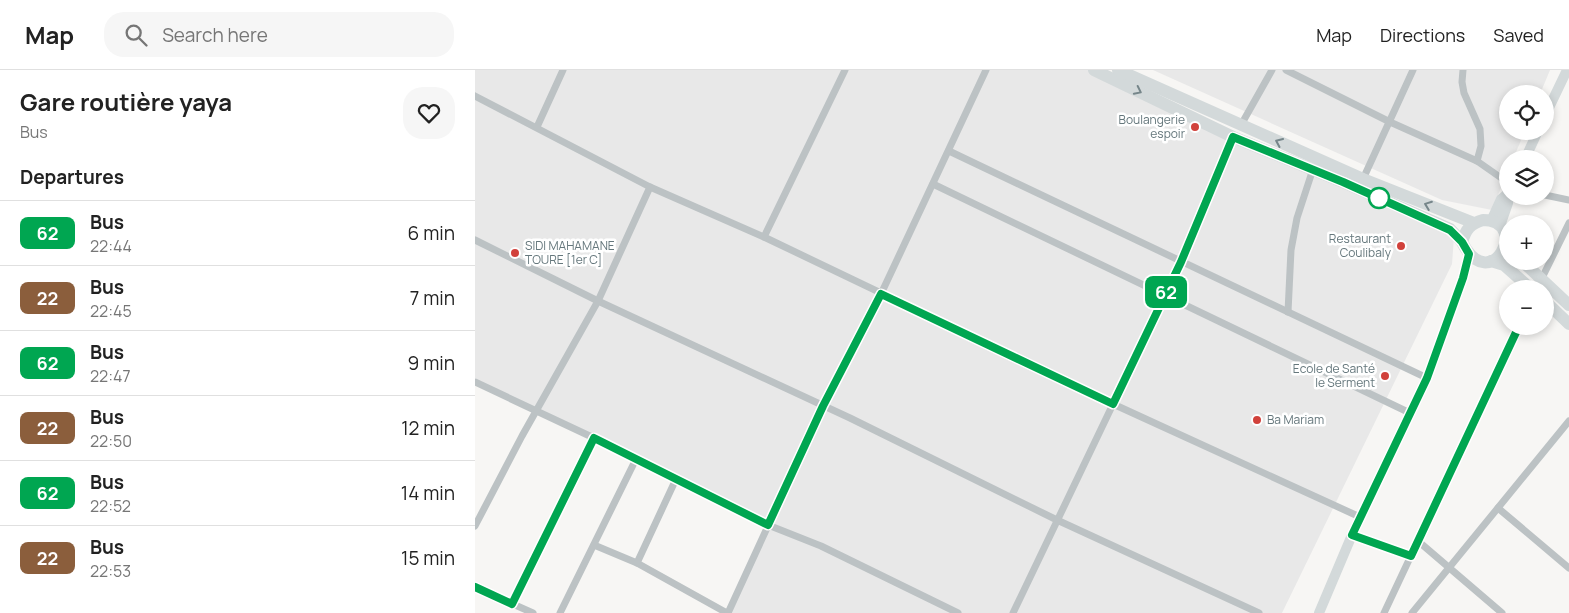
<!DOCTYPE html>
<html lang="en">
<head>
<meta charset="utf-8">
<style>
  :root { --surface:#fff; --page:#f6f6f6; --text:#222; --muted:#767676; --line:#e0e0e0 }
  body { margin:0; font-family:Manrope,sans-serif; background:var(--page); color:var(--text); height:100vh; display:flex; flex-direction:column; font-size:19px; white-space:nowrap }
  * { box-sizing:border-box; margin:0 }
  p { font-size:16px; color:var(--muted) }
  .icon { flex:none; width:28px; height:28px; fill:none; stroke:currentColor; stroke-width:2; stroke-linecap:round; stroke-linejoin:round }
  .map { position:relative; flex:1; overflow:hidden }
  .drawer { display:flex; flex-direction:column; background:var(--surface); width:475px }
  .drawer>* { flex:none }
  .badge { padding:0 10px; border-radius:8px; font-size:18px; line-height:32px }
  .tools { position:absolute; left:1024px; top:15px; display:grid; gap:10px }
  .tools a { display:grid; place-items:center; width:55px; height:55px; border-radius:50%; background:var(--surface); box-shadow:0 2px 8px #0003; font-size:25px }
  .map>.badge { position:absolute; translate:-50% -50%; box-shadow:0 0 0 2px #fff }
  h2 { padding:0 20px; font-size:19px; line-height:45px }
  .round { display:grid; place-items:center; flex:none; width:52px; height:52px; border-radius:20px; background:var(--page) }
  .head { display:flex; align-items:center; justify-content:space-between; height:85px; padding:0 20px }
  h1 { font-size:24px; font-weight:700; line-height:38px }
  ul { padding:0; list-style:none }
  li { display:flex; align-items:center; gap:15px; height:65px; padding:0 20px; border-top:1px solid var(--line) }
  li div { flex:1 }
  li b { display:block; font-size:19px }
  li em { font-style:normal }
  li .badge { min-width:55px; font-weight:700; text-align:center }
  header { display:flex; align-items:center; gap:30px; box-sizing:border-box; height:70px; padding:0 25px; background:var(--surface); border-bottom:1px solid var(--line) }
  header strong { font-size:24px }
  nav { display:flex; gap:28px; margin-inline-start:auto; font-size:18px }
  .search { width:350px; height:45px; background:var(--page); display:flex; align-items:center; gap:12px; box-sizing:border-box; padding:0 18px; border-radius:20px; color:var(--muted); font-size:19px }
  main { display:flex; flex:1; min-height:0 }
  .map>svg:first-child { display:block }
</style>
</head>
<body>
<header>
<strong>Map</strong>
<div class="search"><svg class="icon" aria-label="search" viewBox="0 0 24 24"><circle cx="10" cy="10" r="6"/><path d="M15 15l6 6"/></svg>Search here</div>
<nav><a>Map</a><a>Directions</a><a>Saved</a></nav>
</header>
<main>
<section class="drawer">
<div class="head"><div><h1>Gare routière yaya</h1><p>Bus</p></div><a class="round"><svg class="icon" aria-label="heart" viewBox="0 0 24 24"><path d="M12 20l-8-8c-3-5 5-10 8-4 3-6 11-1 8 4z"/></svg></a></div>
<h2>Departures</h2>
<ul>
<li><span class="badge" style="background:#00a651;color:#fff">62</span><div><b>Bus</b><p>22:44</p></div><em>6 min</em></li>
<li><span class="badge" style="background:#8b5e3c;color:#fff">22</span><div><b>Bus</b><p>22:45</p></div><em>7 min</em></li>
<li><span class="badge" style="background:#00a651;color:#fff">62</span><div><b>Bus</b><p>22:47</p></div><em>9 min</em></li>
<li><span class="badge" style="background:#8b5e3c;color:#fff">22</span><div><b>Bus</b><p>22:50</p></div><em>12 min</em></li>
<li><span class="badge" style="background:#00a651;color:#fff">62</span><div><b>Bus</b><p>22:52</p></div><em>14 min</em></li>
<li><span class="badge" style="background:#8b5e3c;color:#fff">22</span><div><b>Bus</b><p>22:53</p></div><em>15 min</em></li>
</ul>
</section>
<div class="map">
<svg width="1094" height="543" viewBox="0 0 1094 543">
  <rect width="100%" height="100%" fill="#f7f6f4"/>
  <g fill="#e8e8e8">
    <polygon points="0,0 625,0 979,167 977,194 807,543 253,543 293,455 0,312"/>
    <polygon points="678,0 1075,0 1065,24 1032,24 1032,61 1050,61 1038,89 1032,89 1032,103 1017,140 967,130"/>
  </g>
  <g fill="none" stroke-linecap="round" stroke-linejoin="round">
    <g stroke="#bcc2c4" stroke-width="7">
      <polyline points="811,0 915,52 1002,91 1032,112"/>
      <polyline points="988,0 987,12 989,23 1005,59 1006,76 1002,91"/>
      <polyline points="0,26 175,117 289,167 638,334 885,447"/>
      <polyline points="766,55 797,0"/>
      <polyline points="62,57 88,0"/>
      <polyline points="474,81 952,308"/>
      <polyline points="888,109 938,0"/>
      <polyline points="458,114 935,343"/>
      <polyline points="1070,125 1094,130"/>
      <polyline points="289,167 370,0"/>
      <polyline points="0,170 123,231 375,348 582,450 784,543"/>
      <polyline points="1066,210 1094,153"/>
      <polyline points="813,242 816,180 822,148 838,99"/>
      <polyline points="0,312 119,368 293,455 346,476 483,543"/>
      <polyline points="1023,438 1094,498"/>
      <polyline points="0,456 47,366 123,231 175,117"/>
      <polyline points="877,465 936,486"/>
      <polyline points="943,471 1027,543"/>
      <polyline points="119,475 162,493 252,543"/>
      <polyline points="162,493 201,409"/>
      <polyline points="0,517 58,543"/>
      <polyline points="37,534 119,368"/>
      <polyline points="85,543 161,389"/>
      <polyline points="253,543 348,336 406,224 511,0"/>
      <polyline points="538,543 706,192 758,67"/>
      <polyline points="909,543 1044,256"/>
      <polyline points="937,543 1094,351"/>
    </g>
    <g stroke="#d3d9da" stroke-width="10">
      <polyline points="1070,46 1092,0"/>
      <polyline points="1050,89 1063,61"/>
      <polyline points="1016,151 1026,129 1032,124"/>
      <polyline points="1025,156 1033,133 1034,126"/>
      <polyline points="844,543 877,465 952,308 988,208 994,184"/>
    </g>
    <g stroke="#d3d9da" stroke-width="12">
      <polyline points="619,0 758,67 868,112 975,159 987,172"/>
      <polyline points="643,0 888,109 999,153"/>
      <path d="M1008 150C1057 151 1015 228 987 172 991 159 995 154 1008 150Z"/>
      <polyline points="1016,191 1029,195 1056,219"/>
      <polyline points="1047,191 1094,235"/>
      <polyline points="1070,231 1094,254"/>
    </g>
  </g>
  <defs><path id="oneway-chevron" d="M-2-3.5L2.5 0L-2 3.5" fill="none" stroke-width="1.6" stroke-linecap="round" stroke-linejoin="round" transform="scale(1.25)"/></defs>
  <g stroke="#76868a">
    <use href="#oneway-chevron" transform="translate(663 21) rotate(26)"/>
    <use href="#oneway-chevron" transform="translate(804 72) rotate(-156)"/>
    <use href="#oneway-chevron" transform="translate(953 135) rotate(-159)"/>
  </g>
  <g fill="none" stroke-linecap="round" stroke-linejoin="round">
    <defs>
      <polyline id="line" points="0,517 37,534 119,368 293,455 348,336 406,224 638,334 706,192 758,67 868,112 975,160 987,172 994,184 988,208 952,308 877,465 936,486 1044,256"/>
    </defs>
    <use href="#line" stroke="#fff" stroke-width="11"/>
    <use href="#line" stroke="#00a651" stroke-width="8"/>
  </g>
  <g fill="#d1413b" stroke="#fff" stroke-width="2">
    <circle cx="720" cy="57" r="5"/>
    <circle cx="926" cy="176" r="5"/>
    <circle cx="40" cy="183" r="5"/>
    <circle cx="910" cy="306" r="5"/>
    <circle cx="782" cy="350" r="5"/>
  </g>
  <circle fill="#fff" stroke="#00a651" stroke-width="2.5" cx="904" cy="128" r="10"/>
  <g text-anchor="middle" stroke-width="5" stroke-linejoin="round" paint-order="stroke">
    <g font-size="12" fill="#65777c" stroke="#fff" text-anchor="end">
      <text x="710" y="54">Boulangerie<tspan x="710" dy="14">espoir</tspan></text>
      <text x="916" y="173">Restaurant<tspan x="916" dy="14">Coulibaly</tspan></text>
      <text x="50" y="180" text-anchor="start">SIDI MAHAMANE<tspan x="50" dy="14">TOURE [1er C]</tspan></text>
      <text x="900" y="303">Ecole de Santé<tspan x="900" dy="14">le Serment</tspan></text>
      <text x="792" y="354" text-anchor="start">Ba Mariam</text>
    </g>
  </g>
</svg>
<div class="tools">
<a><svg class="icon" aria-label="locate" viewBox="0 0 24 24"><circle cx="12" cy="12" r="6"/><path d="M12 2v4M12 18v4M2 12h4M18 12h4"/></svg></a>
<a><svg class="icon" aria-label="layers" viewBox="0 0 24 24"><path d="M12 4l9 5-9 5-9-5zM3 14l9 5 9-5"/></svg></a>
<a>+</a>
<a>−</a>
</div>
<b class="badge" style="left:691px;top:222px;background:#00a651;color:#fff">62</b>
</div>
</main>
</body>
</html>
